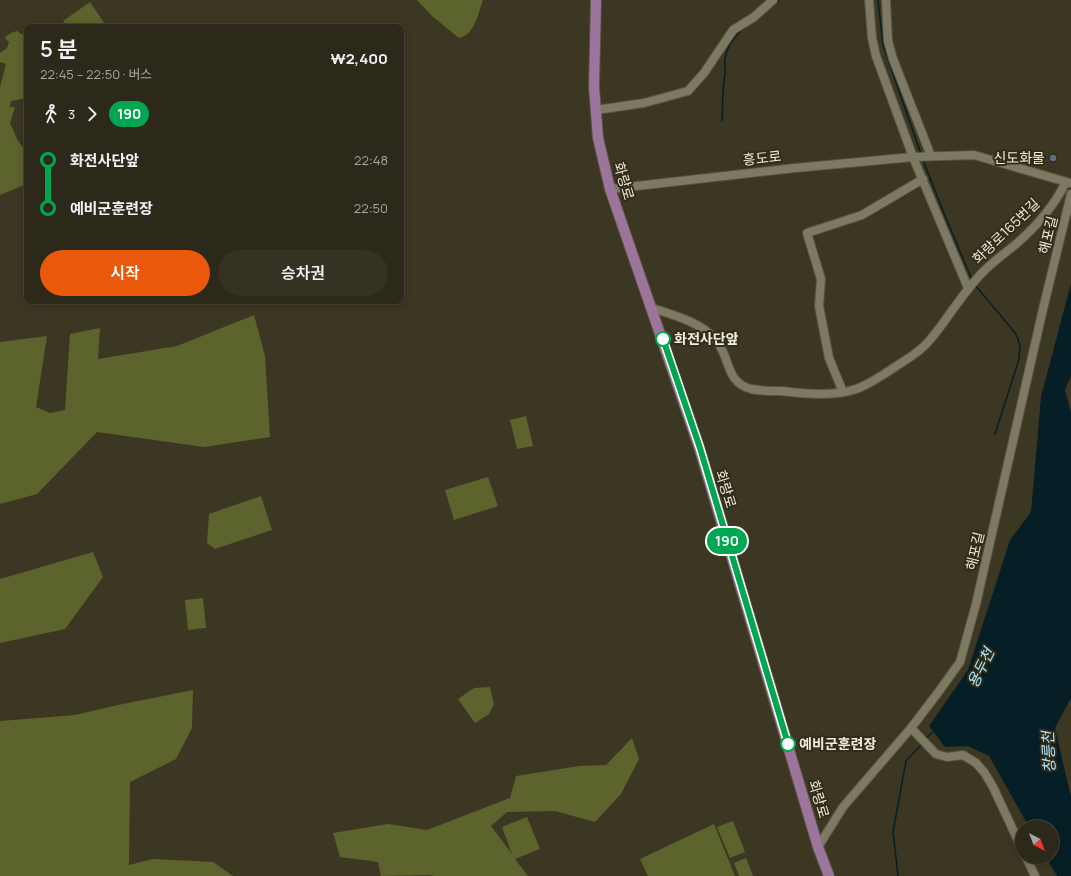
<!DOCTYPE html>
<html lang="ko">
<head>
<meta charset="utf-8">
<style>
  :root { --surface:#2d291a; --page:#353123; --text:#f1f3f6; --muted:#a7a6a2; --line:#484539; --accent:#ea580c }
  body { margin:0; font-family:Manrope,"Noto Sans KR",sans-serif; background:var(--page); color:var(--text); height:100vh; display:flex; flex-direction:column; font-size:15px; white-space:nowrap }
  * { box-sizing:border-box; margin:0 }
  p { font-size:13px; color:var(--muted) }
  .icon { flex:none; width:22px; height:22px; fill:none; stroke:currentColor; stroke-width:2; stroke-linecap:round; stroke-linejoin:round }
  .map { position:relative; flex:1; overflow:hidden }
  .drawer { position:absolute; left:24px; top:24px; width:380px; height:280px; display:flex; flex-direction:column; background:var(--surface); border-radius:8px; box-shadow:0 2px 10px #0003,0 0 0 1px var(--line) }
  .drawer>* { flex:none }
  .badge { padding:0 8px; border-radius:13px; font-size:14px; line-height:26px }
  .needle { width:26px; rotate:138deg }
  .buttons { position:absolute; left:1015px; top:820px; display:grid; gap:8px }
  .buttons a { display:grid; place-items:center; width:44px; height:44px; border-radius:50%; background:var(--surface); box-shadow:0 2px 10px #0003,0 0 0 1px var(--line); font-size:20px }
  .map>.badge { position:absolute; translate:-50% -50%; box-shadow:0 0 0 2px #fff }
  .legs { display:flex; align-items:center; gap:6px; height:44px; padding:0 16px; font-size:13px }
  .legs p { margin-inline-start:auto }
  .overview { display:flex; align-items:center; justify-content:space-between; height:68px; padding:0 16px }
  h1 { font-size:22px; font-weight:600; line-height:30px }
  .action { display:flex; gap:8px; margin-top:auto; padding:8px 16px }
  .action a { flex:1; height:46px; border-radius:24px; background:var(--accent); color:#fff; font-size:16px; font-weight:600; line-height:46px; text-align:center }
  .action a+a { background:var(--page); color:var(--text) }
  ul { padding:0 16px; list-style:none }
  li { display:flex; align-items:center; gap:14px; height:48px; font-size:15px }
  li i { display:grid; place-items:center; width:6px; height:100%; margin:0 5px; background:currentColor }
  li i::after { content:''; width:10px; height:10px; margin:-5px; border:3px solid; border-radius:50%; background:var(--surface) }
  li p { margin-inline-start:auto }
  li:first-child i { background:linear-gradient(#0000 50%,currentColor 0) }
  li:last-child i { background:linear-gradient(currentColor 50%,#0000 0) }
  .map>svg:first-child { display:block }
</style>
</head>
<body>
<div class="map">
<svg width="1071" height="876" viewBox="0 0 1071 876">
  <rect width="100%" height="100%" fill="#3c3723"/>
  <g fill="#5d632c">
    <path d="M417 0H483C478 13 475 35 459 38L432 16Z"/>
    <polygon points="90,2 107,27 68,27 63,21"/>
    <path d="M17 31 21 34 27 35V98L11 101 10 107H15L10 123 17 139 27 154V182L24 185 0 195V87L6 64 0 62V53L7 48 9 42 5 38C8 34 12 32 17 31Z"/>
    <polygon points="254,315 265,356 270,437 204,447 97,432 37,494 0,504 0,342 47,336 36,407 50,413 65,410 70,334 100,328 98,359 177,346"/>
    <polygon points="526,416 533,446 517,449 510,420"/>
    <polygon points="488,477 498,506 454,520 445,490"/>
    <polygon points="261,496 272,530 215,549 207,543 209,514"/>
    <polygon points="93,552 103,577 65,629 0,643 0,579"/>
    <polygon points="203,598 206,628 188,630 185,600"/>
    <polygon points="490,687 494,704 489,714 475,723 458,699 474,688"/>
    <polygon points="193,690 192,728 176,759 130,782 129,865 153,859 213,862 233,876 0,876 0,721 75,715 118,705"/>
    <polygon points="632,738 639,759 621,794 595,822 555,811 507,812 491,826 512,854 502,827 527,817 540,849 515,859 528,876 433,876 431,875 381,876 378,862 340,857 333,833 388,824 427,830 510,798 516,776 579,766 606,765"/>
    <polygon points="733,821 745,852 730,858 717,827"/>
    <polygon points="714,824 735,876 648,876 640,859"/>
    <polygon points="746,858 753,876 739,876 734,863"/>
  </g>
  <polygon fill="#061f27" points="1071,283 1071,376 1065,390 1071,413 1071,698 1055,728 1071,797 1071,876 1057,876 1046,857 1052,857 1052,827 1029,827 989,756 968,746 945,747 929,726 968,670 1010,540 1031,512 1041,397"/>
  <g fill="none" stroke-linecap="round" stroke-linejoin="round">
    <g stroke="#061f27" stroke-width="1.5">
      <polyline points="878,0 883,45 921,154"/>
      <polyline points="768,9 779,0"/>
      <path d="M722 121C723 104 722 91 725 74 726 69 724 63 725 58 728 45 737 33 748 25"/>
      <polyline points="923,160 943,211 972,280"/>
      <polyline points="975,285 1016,334 1020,345 1019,359 995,434"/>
      <polyline points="926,739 934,730"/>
      <polyline points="898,876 893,832 906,761 922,744"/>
    </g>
    <defs>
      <g id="minor">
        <polyline points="869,0 872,38 876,56 913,157 968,288"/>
        <polyline points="886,0 888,41 893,59 931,156"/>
        <polyline points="596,110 644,103 688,91 704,73 733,30 754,17 773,0"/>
        <polyline points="610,189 795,168 913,157 974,155 1070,183"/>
        <path d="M652 308C673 315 701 322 716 340 731 358 725 382 751 389 760 391 772 391 781 391 806 394 835 397 859 388 873 382 886 373 898 365 909 358 921 351 929 341 949 318 963 291 985 270 994 261 1005 253 1015 245 1036 227 1054 206 1066 182"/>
        <polyline points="843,392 829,358 819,306 821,279 807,233 862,215 923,179"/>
        <polyline points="911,728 936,754 947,757 963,755 976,763 984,772 993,787 1022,849"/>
        <polyline points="818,847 843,807 911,728 937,694 960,662 976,604 1043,309 1071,194"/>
        <polyline points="1026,857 1035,876"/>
      </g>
      <polyline id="major" points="596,0 594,87 598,138 610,189 699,447 818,847 829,876"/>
    </defs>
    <use href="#minor" stroke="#585442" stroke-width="10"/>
    <use href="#major" stroke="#585442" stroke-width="12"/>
    <use href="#minor" stroke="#7e7963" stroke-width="8"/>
    <use href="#major" stroke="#9d759c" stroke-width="10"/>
  </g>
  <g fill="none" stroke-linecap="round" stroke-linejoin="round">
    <defs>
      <polyline id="line-1" points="663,339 700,448 788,744"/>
    </defs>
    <use href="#line-1" stroke="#fff" stroke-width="9"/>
    <use href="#line-1" stroke="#00a651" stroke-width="6"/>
  </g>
  <circle fill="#5c6f8a" stroke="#322d19" stroke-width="1.5" cx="1053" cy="158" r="4"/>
  <g fill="#fff" stroke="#00a651" stroke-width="2">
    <circle cx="663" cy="339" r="7"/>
    <circle cx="788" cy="744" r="7"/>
  </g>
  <g text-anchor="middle" stroke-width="4" stroke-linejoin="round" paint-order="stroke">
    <g font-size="14" fill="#eeecdf" stroke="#322d19">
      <text transform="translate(762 158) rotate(-6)" y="5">흥도로</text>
      <text transform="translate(624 181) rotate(74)" y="5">화랑로</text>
      <text transform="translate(1006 231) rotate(-44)" y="5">화랑로165번길</text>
      <text transform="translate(1048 235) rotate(-76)" y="5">해포길</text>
      <text transform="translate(726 489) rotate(73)" y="5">화랑로</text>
      <text transform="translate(975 551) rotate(-77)" y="5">해포길</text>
      <text transform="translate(819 799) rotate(73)" y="5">화랑로</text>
    </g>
    <g font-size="14" fill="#eeecdf" stroke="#322d19" text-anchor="end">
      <text x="1045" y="163">신도화물</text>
    </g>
    <g font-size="14" font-weight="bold" fill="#eeecdf" stroke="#322d19" text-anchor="start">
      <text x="674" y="344">화전사단앞</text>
      <text x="799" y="749">예비군훈련장</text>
    </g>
    <g font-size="15" font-style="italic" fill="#aae9fe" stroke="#322d19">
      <text transform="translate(981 668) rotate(-64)" y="5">용두천</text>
      <text transform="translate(1049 752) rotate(-93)" y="5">창릉천</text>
    </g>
  </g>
</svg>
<div class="buttons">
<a><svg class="needle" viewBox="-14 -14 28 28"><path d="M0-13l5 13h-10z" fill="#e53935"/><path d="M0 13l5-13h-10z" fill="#a7a6a2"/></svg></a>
</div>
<b class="badge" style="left:727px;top:541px;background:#00a651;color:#fff">190</b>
<section class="drawer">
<div class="overview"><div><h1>5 분</h1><p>22:45 – 22:50 · 버스</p></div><b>₩2,400</b></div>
<div class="legs"><svg class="icon" aria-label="walk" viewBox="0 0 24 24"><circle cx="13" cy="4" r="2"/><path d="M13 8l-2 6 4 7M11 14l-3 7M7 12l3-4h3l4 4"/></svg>3<svg class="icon" aria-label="forward" viewBox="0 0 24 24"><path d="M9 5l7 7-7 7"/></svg><b class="badge" style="background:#00a651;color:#fff">190</b></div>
<ul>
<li><i style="color:#00a651"></i><b>화전사단앞</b><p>22:48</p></li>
<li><i style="color:#00a651"></i><b>예비군훈련장</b><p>22:50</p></li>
</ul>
<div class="action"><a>시작</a><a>승차권</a></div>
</section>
</div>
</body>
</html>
